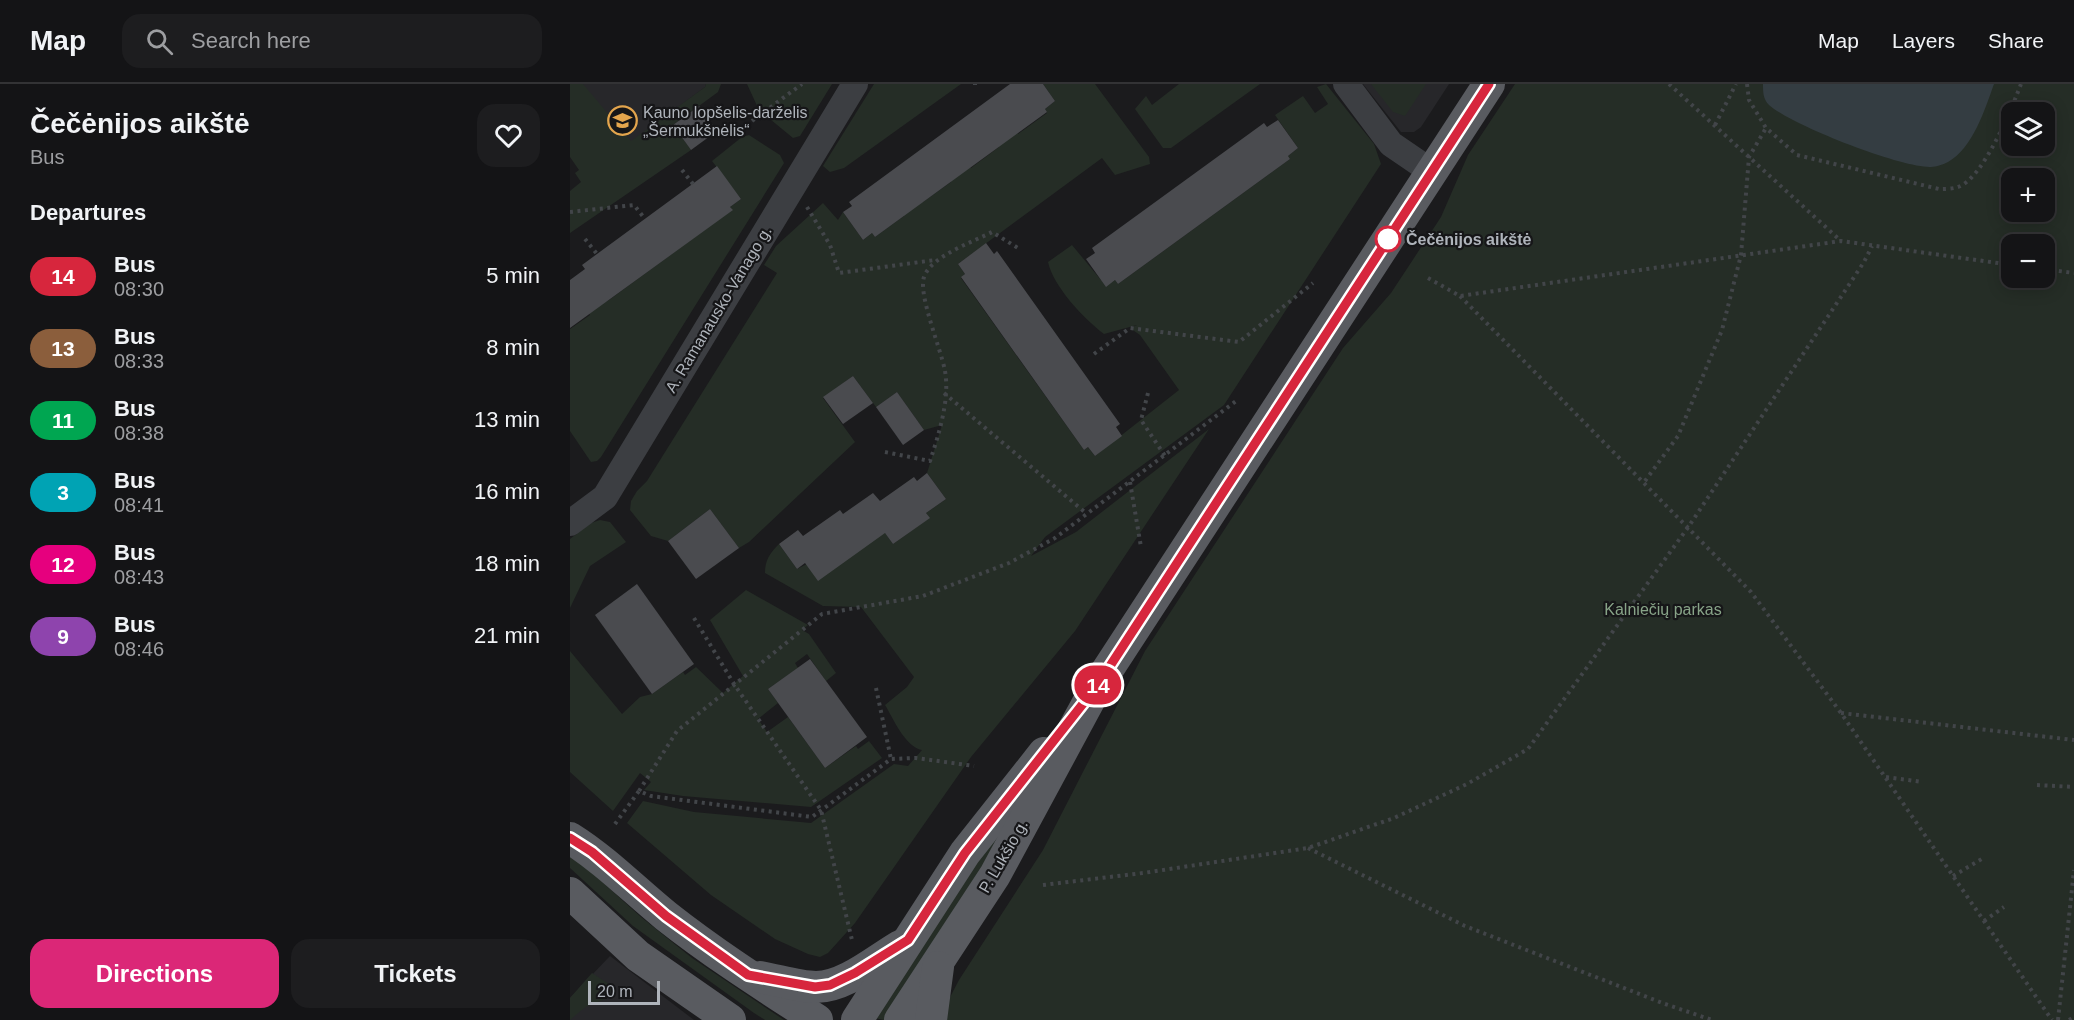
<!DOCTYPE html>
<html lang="en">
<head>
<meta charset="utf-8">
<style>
  :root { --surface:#141416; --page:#1d1d1f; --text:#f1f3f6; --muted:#9d9ea1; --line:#333335; --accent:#db2777 }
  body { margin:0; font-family:Helvetica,sans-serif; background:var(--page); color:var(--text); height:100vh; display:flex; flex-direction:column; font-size:22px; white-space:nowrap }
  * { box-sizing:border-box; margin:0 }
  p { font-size:20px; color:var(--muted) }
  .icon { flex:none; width:33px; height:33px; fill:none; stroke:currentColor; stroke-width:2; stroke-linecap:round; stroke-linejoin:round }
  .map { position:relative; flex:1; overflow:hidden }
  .side { display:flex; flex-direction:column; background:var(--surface); width:570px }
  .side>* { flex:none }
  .badge { padding:0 12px; border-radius:20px; font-size:21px; line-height:39px }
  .buttons { position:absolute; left:1431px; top:18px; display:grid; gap:12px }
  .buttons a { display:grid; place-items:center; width:54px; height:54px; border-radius:12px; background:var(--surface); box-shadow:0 3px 15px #0003,0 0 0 2px var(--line); font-size:30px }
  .scale { position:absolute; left:18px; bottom:15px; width:72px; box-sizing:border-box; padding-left:6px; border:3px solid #afb4bb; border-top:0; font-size:16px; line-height:21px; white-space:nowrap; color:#afb4bb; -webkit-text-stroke:4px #161618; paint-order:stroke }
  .map>.badge { position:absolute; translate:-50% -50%; box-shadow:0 0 0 3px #fff }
  h2 { padding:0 30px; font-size:22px; line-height:54px }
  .round { display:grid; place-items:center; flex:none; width:63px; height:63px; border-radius:18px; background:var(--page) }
  .head { display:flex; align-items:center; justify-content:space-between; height:102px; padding:0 30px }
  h1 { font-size:28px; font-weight:700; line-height:45px }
  .button { display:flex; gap:12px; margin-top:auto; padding:12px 30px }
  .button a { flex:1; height:69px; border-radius:18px; background:var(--accent); color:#fff; font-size:24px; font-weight:700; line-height:69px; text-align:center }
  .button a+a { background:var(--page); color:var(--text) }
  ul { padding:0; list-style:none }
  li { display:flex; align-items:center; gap:18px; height:72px; padding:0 30px }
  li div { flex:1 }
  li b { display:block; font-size:22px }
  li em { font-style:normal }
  li .badge { min-width:66px; font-weight:700; text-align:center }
  header { display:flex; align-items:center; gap:36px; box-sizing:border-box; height:84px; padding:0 30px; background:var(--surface); border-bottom:2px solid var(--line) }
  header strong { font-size:28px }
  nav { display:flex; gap:33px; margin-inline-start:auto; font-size:21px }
  .search { width:420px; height:54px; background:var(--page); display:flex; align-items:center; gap:15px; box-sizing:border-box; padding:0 21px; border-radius:18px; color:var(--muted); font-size:22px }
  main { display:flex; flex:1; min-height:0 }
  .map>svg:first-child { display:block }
</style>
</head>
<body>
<header>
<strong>Map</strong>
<div class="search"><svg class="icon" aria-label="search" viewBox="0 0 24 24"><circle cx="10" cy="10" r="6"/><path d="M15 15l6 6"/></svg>Search here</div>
<nav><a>Map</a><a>Layers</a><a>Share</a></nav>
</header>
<main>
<section class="side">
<div class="head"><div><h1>Čečėnijos aikštė</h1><p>Bus</p></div><a class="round"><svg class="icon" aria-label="heart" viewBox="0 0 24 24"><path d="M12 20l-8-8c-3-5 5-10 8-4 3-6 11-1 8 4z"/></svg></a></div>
<h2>Departures</h2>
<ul>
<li><span class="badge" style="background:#d7263d;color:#fff">14</span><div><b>Bus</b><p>08:30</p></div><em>5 min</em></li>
<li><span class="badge" style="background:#8b5e3c;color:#fff">13</span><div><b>Bus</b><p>08:33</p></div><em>8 min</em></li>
<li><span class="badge" style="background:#00a651;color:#fff">11</span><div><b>Bus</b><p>08:38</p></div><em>13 min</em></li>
<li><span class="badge" style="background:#00a3b4;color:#fff">3</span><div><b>Bus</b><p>08:41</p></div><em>16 min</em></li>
<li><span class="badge" style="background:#e6007e;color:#fff">12</span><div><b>Bus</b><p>08:43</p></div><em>18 min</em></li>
<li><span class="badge" style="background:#8e44ad;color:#fff">9</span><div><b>Bus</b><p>08:46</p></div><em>21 min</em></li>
</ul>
<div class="button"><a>Directions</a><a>Tickets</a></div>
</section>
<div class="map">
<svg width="1504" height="936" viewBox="0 0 1504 936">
  <rect width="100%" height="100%" fill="#1b1b1d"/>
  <g fill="#27272a">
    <polygon points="0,0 136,0 135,3 61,58"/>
    <polygon points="793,0 879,0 851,43 844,48 831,48"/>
    <polygon points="40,872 124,936 0,936 0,914"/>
  </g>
  <g fill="#252d26" fill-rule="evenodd">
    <polygon points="0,0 13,0 61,57 135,3 136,0 151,0 148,8 103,41 121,66 0,149 0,107 11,98 5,89 9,86 0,73"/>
    <polygon points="177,0 262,0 230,52 223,54 189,26"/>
    <polygon points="304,0 391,0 274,84 260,88 253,82"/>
    <path d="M473 0H525L579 73 580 80 545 91 532 74 388 180 395 190 391 194 514 366 518 363 525 372 609 306 570 251 560 244 567 241 534 250C514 235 483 202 478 178L502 161 536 202 545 196 548 200 720 75 718 72 728 64 705 31 733 12 745 29 758 20 747 3 756 0 804 60 811 80 654 321 475 453 461 472 506 448 639 345 505 547 401 673 285 839 258 869 250 873 238 870 205 855 141 811 57 739 73 717 124 728 241 739 324 680 338 682 352 666C335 663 323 634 315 621L337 603 344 593 291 523 253 522 195 489C195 476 200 469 209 460L227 485 311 443 323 460 359 434 356 429 376 415 357 389 372 341 354 346 327 308 306 323 283 292 253 314 285 358 179 458 169 464 140 425 98 457 81 452 60 426 61 417 67 407 77 397 207 189 194 181 206 162 253 119 268 136 273 128 293 156 302 149 305 153 334 132 332 128 350 114 353 118 381 98 378 93 397 80 401 84 429 63 427 59 445 46 448 50 477 29 475 25 485 17Z"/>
    <polygon points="609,0 690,0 601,64 593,64 565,25 576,12 582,21"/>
    <polygon points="801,0 856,0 835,32 823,28"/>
    <path d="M945 0H1504V936H373L375 923 389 896 473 766 575 567 773 264 821 209 871 133 898 71ZM1442 28H1474V62H1442ZM1442 94H1474V128H1442ZM1442 160H1474V194H1442Z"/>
    <polygon points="179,51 210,71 214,79 31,373 27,377 21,378 0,347 0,245 20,231 17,226 39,216 162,126 160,123 171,115 142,77 172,53"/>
    <polygon points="30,436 40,438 56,458 20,482 0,524 0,455 21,439"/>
    <polygon points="176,506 238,541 232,546 239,550 266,589 256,597 237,570 225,579 228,584 198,605 208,619 188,635 197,648 218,633 255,684 286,662 288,665 299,657 312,674 241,723 113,712 74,706 81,698 70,689 43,727 0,688 0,567 52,630 70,613 82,610 113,588 115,591 126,583 153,609 173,592 140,536"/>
    <polygon points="425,753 429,755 408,792 314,936 304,934 418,757"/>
    <polygon points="0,769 71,833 122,874 214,936 195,936 184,929 63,842 0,784"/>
    <path d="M22 889 42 902C40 918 28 916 16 923 11 926 5 932 0 936V914Z"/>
  </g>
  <path fill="#343d42" d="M1193 0H1424C1415 25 1403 64 1378 78 1374 80 1366 83 1361 83 1331 84 1221 41 1199 21 1193 15 1193 8 1193 0Z"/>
  <g fill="#4a4b4f">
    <polygon points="440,0 473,0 485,17 475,25 477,28 305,153 302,149 293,156 273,128 282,122 279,118"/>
    <polygon points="129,22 147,47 121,66 103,41"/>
    <polygon points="708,36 728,64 718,72 720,75 548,200 545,196 536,203 516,175 525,169 522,164 694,39 697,43"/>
    <polygon points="147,82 171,115 160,123 163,126 0,244 0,196 15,185 12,181"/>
    <polygon points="416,159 424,170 427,167 550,340 546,343 552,352 525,372 518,363 514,366 391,193 395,190 388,180"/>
    <polygon points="283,292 303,319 273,340 253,313"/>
    <polygon points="327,308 354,346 333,361 306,323"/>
    <polygon points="357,389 376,415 356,429 360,434 323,460 315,449 248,497 235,479 227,485 209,460 228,446 233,452 270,426 273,430 303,409 310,417 344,393 347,397"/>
    <polygon points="140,425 169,464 126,495 98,457"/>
    <polygon points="67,500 124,580 82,610 25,531"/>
    <polygon points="240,575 297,653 255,684 198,605"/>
  </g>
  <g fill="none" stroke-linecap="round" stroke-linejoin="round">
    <g stroke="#424549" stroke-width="4" stroke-dasharray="3 4.5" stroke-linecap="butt">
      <polyline points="1099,0 1271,157"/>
      <path d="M1177 0 1179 16 1196 44 1227 71 1369 105C1375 105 1382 105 1388 103 1413 95 1442 24 1451 0"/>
      <polyline points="405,1 405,0"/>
      <polyline points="182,37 232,0"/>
      <polyline points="1145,41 1166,0"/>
      <polyline points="112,86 123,100"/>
      <polyline points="237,123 260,161 269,189 365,176"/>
      <polyline points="0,128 64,121 75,135"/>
      <polyline points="15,155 27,170"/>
      <polyline points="1474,185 1504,189"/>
      <polyline points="858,194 890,212 1271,157 1442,181"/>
      <polyline points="890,212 1181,508 1271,629 1482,936"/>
      <polyline points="524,270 560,244 669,258 743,199"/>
      <polyline points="374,309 517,430"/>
      <polyline points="578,309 571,336 595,372"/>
      <path d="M315 368 360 377C369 350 380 315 375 287 371 265 348 211 354 193 361 172 403 158 422 148L448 164"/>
      <polyline points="1075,397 1108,352 1152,246 1171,171 1179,73 1196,44"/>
      <polyline points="560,398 571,463"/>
      <polyline points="124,534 164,600 251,726 282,856"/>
      <polyline points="306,604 321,675"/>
      <polyline points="1271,629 1504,656"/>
      <polyline points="1316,693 1353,698"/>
      <polyline points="1467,701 1504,703"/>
      <polyline points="69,707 107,647 252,530 353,512 439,479 485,454 666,317"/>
      <polyline points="45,740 69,707 81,712 242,733 321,675 346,674 404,682"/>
      <polyline points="738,764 895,842 1095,920 1142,936"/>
      <polyline points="1383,792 1415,773"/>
      <polyline points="473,801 573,789 738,764 824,734 897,700 958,665 1119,442 1294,178 1302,162"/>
      <polyline points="1414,837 1434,823"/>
      <polyline points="1488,936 1504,786"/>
      <polyline points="1499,936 1504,933"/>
    </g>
    <g stroke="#3c3e42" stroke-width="26">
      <polyline points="776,0 821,60 862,88"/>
      <polyline points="0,439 35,413 285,0"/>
    </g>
    <g stroke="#595b60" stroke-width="32">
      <path d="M0 754C35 776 64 806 96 832 144 870 196 903 247 936"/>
      <polyline points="0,809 68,872 160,936"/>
      <path d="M190 893C208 896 228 903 246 903 275 903 306 876 330 862"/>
      <polyline points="287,936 395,769 474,669"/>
      <polyline points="330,936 425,791 527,602 919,0"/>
      <polyline points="361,936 368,883"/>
    </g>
  </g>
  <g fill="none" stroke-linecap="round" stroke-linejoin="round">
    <defs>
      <polyline id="line" points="0,754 22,768 96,832 178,891 245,903 260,901 285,889 338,856 395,769 527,602 919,0"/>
    </defs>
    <use href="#line" stroke="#fff" stroke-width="14"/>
    <use href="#line" stroke="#d7263d" stroke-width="9"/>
  </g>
  <defs>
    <symbol id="school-ring" viewBox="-11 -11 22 22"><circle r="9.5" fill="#161618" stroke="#e3a54d" stroke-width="1.5"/><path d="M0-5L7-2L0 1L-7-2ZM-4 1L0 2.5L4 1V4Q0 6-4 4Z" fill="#e3a54d"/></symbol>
  </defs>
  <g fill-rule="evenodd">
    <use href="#school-ring" x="36" y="20" width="33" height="33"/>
  </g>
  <circle fill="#fff" stroke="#d7263d" stroke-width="3" cx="818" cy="155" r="12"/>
  <g text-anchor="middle" stroke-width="4.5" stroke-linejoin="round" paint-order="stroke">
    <g font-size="16" fill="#afb4bb" stroke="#161618" text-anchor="start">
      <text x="73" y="34">Kauno lopšelis-darželis<tspan x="73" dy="18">„Šermukšnėlis“</tspan></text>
    </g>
    <g font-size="16" font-weight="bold" fill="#afb4bb" stroke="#161618" text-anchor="start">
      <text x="836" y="161">Čečėnijos aikštė</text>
    </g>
    <g font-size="16" fill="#afb4bb" stroke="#161618">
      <text transform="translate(148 225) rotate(-59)" y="6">A. Ramanausko-Vanago g.</text>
      <text transform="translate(433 772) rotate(-60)" y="6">P. Lukšio g.</text>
    </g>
    <g font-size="16" fill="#88a488" stroke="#161618">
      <text x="1093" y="531">Kalniečių parkas</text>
    </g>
  </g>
</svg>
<div class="buttons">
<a><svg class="icon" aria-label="layers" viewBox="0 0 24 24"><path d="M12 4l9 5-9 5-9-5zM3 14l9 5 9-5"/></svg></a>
<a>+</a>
<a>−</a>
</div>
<div class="scale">20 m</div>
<b class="badge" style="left:528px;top:601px;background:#d7263d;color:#fff">14</b>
</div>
</main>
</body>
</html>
